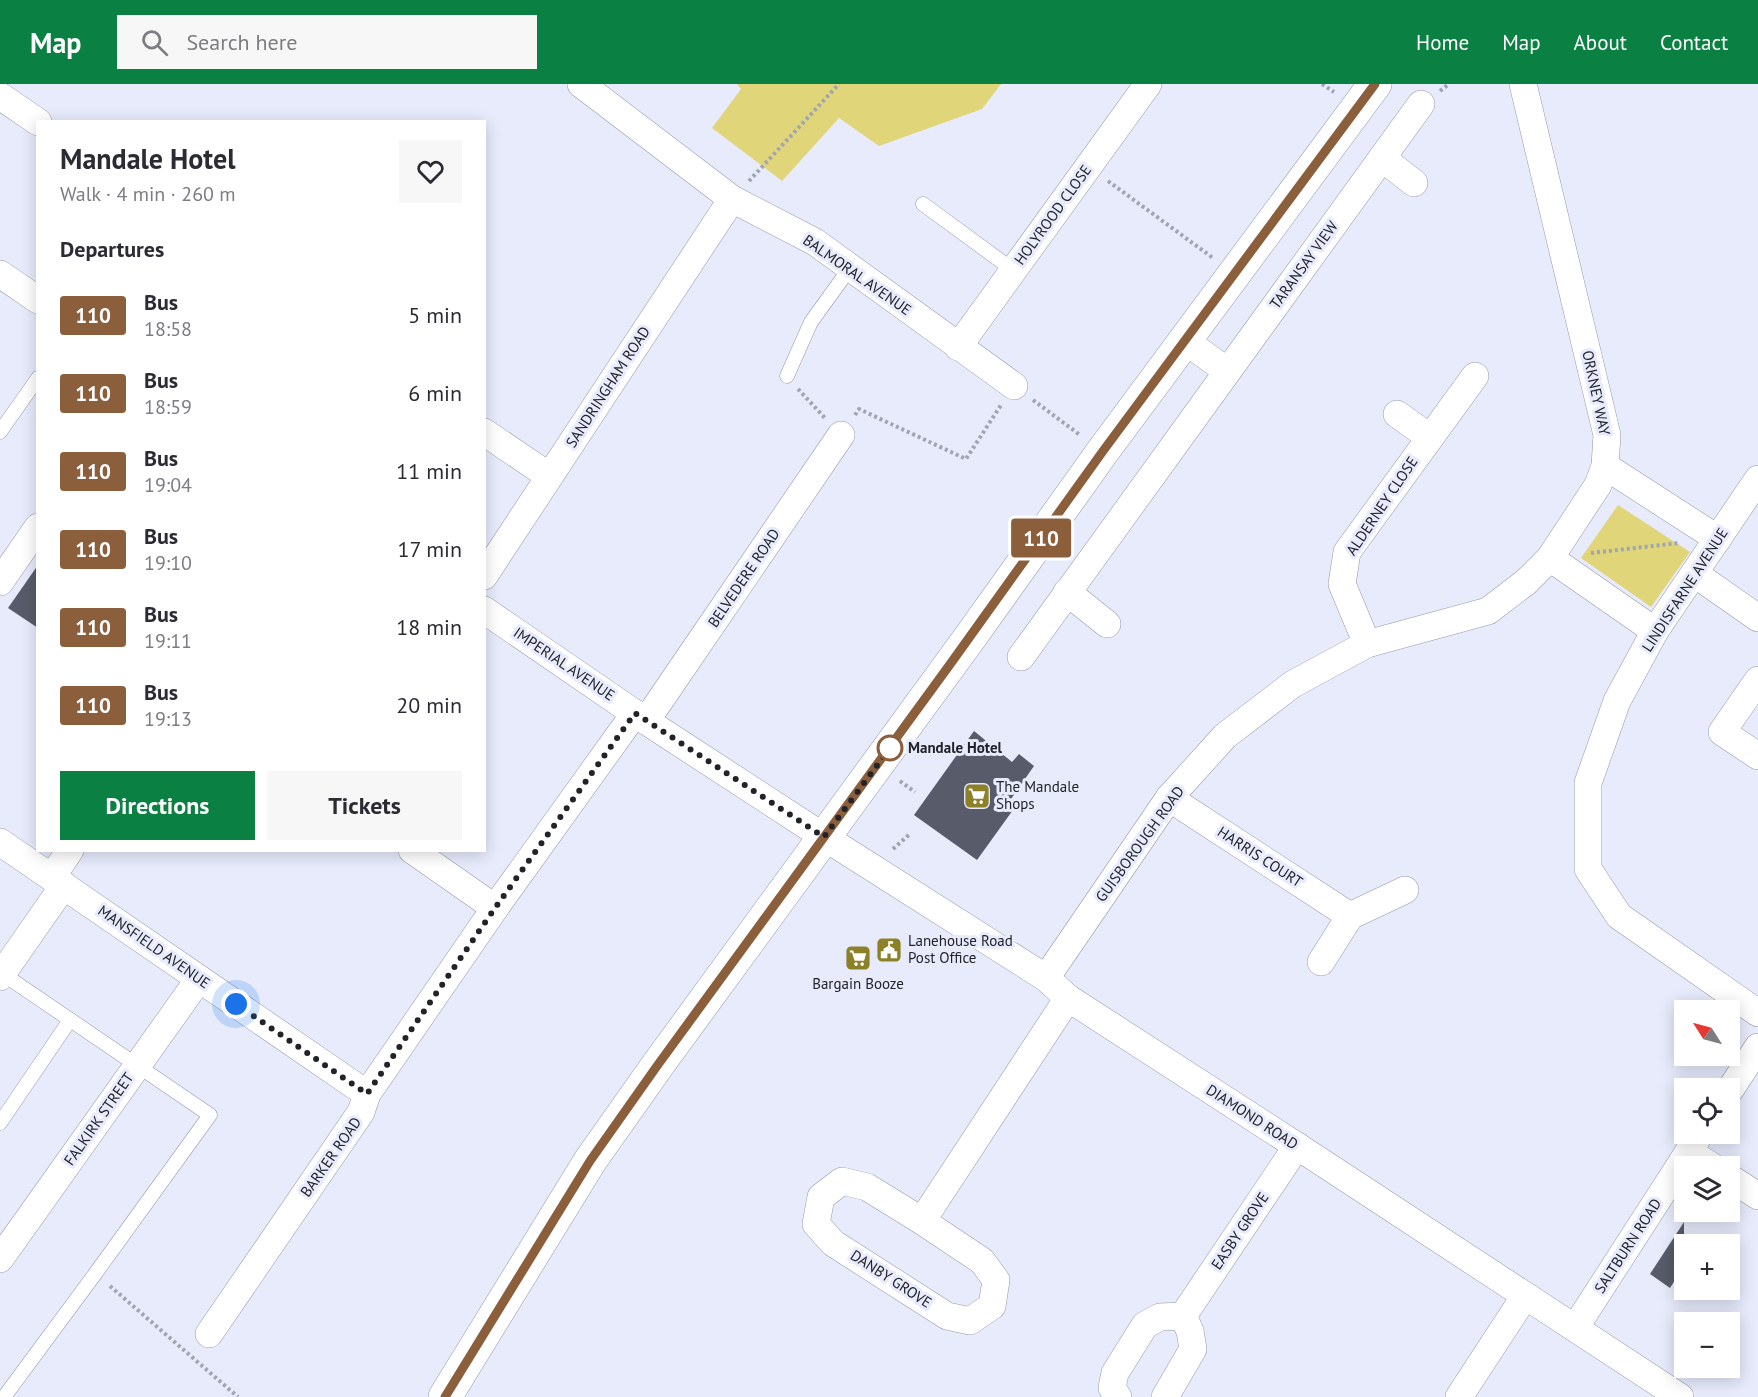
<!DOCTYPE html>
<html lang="en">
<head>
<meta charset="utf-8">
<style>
  :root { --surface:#fff; --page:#f7f7f7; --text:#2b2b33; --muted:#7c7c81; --accent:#0b8043 }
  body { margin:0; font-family:"PT Sans",sans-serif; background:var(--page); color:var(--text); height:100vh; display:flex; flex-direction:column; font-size:22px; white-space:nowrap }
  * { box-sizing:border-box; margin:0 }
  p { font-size:20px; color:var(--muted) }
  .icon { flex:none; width:33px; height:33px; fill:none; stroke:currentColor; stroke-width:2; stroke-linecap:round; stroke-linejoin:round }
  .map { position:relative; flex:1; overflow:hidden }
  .panel { position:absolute; left:36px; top:36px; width:450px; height:732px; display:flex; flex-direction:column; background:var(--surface); border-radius:0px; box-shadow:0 3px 15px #0003 }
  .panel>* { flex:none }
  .badge { padding:0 12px; border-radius:4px; font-size:21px; line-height:39px }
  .needle { width:39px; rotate:306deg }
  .tools { position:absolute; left:1674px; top:916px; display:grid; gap:12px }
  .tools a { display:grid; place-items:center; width:66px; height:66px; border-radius:0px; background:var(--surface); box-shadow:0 3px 15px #0003; font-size:30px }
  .you { position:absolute; width:30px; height:30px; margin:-15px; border:4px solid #fff; border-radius:50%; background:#1a73e8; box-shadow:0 0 0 9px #1a73e833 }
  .map>.badge { position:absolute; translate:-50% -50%; box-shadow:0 0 0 3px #fff }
  h2 { padding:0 24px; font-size:22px; line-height:54px }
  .round { display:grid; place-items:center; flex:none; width:63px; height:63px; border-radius:0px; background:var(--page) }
  .head { display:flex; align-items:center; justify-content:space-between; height:102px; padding:0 24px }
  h1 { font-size:28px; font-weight:700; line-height:45px }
  .cta { display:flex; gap:12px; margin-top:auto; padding:12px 24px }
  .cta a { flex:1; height:69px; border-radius:0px; background:var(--accent); color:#fff; font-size:24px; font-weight:700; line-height:69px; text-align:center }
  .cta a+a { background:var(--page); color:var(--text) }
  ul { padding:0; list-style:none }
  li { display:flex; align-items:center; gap:18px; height:78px; padding:0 24px }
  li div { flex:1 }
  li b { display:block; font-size:22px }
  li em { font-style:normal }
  li .badge { min-width:66px; font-weight:700; text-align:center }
  header { display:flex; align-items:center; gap:36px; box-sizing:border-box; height:84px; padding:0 30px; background:var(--accent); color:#fff }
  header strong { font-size:28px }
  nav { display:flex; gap:33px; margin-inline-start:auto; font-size:21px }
  .search { width:420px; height:54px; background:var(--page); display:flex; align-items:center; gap:15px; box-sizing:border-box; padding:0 21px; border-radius:0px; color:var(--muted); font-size:22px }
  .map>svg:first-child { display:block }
</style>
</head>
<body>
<header>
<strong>Map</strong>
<div class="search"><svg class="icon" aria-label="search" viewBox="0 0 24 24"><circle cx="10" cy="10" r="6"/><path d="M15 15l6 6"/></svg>Search here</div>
<nav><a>Home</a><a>Map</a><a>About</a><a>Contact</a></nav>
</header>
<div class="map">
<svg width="1758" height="1313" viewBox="0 0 1758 1313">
  <rect width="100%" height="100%" fill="#e7ebfc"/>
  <g fill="#e1d57a">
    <polygon points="737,0 1001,0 982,25 879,62 839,34 782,97 712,44 741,5"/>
    <polygon points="1618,421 1690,468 1651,523 1581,474"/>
  </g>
  <g fill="#585b69">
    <polygon points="38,481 38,544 8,524"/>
    <polygon points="974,647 1012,678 1019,670 1034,682 1011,715 1018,719 977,776 914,731"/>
    <polygon points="1684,1138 1684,1182 1670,1204 1650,1190"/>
  </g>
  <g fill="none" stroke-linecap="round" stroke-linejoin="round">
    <defs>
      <g id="lane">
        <polyline points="923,120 1013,186"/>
        <polyline points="787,292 811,238 850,184"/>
        <polyline points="0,348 38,294"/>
        <polyline points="0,888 210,1031 95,1190 4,1313"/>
        <polyline points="0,1039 70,936"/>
      </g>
      <g id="street">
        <polyline points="581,0 732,115 815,158 1014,302"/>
        <polyline points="0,12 38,38"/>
        <polyline points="1382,74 1414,99"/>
        <polyline points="0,190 38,216"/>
        <polyline points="1184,256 1227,287"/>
        <polyline points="958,263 1148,0"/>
        <polyline points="1397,330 1429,353"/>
        <polyline points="484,348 549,392"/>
        <polyline points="1605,382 1718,455"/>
        <polyline points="1758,395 1655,547 1617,617 1588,699 1588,785 1619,832 1758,929"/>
        <polyline points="1550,474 1655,547"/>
        <polyline points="1695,490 1758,534"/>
        <polyline points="484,492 732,115"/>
        <polyline points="0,498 38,443"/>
        <polyline points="1067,508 1107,540"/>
        <polyline points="484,526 646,637 824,753 1046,894 1068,914 1297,1062 1680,1313"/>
        <polyline points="1367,560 1342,500 1347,468 1475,292"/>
        <polyline points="1021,573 1421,20"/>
        <polyline points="1758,596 1722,648 1758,672"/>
        <polyline points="646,637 841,351"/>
        <polyline points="1169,714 1350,832"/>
        <polyline points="0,758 367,1010"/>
        <polyline points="412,766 495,824"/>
        <polyline points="52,793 70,766"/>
        <polyline points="1321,878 1350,832 1405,806"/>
        <polyline points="0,893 64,801"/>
        <polyline points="1046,894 1169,714 1225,652 1293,600 1367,560 1488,527 1526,498 1550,474 1598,401 1605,382 1607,351 1523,0"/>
        <polyline points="1730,1006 1758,963"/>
        <polyline points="1689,1068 1713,1083"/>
        <polyline points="1730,1094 1758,1112"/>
        <polyline points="922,1137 982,1177 996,1196 992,1222 970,1237 947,1232 833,1159 816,1140 821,1113 842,1097 867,1103 922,1137 1068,914"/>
        <polyline points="0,1175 199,895"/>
        <polyline points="1183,1232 1297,1062"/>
        <polyline points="1575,1244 1700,1050"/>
        <polyline points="209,1250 361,1028 367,1010 495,824 635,629"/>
        <polyline points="1118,1313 1112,1304 1115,1289 1145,1241 1160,1233 1183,1232"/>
        <polyline points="1165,1313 1193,1265 1190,1247 1183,1232"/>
        <polyline points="1459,1313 1525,1212"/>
      </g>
      <polyline id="secondary" points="445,1313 590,1077 657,982 971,552 1103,367 1375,0"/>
    </defs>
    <use href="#lane" stroke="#9599a8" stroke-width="15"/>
    <use href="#street" stroke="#9599a8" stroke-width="28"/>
    <use href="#secondary" stroke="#9599a8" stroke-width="34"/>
    <g stroke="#a1a4b1" stroke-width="4" stroke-dasharray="3 3" stroke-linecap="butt">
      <polyline points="1322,0 1334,8"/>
      <polyline points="1440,7 1449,0"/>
      <polyline points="749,97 839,0"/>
      <polyline points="1108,97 1213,174"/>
      <polyline points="798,305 825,334"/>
      <polyline points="1033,316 1080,351"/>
      <polyline points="855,331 859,325 966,375 1001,321"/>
      <polyline points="1591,469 1679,459"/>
      <polyline points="900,697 915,708"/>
      <polyline points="893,765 910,750"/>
      <polyline points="110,1202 238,1313"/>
    </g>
    <use href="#lane" stroke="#fff" stroke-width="14"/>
    <use href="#street" stroke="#fff" stroke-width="27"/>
    <use href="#secondary" stroke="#fff" stroke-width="33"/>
  </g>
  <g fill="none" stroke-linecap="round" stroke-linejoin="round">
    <defs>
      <polyline id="line" points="445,1313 590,1077 657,982 951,579 1103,367 1375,0"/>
    </defs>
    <use href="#line" stroke="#fff" stroke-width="14"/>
    <use href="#line" stroke="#8b5e3c" stroke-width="9"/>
    <polyline stroke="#222329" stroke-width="6" stroke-dasharray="0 10.8" points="236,920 367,1010 495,824 635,629 824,753 890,664"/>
  </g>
  <defs>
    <symbol id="supermarket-square" viewBox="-11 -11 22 22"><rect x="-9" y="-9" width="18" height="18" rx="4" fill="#8c8128" stroke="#e7ebfc"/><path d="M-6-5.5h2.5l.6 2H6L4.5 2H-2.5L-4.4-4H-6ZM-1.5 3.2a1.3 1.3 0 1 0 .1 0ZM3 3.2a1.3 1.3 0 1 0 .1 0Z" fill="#fff"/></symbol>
    <symbol id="civic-square" viewBox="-11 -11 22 22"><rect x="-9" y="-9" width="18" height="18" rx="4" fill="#8c8128" stroke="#e7ebfc"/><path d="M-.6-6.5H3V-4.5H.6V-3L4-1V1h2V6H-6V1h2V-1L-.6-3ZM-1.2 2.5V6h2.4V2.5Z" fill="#fff"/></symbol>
  </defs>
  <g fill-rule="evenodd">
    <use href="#supermarket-square" x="962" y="697" width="30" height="30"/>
    <use href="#civic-square" x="874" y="851" width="30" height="30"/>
    <use href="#supermarket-square" x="843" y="859" width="30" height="30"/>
  </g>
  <circle fill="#fff" stroke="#8b5e3c" stroke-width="3" cx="890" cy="664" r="12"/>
  <g text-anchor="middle" stroke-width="6" stroke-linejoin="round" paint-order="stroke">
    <g font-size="15" fill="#222329" stroke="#e7ebfc">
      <text transform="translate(1053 131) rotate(-54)" y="5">HOLYROOD CLOSE</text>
      <text transform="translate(1304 181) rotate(-54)" y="5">TARANSAY VIEW</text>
      <text transform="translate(857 191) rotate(35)" y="5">BALMORAL AVENUE</text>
      <text transform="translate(608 303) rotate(-57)" y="5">SANDRINGHAM ROAD</text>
      <text transform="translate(1596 309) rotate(78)" y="5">ORKNEY WAY</text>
      <text transform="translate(1382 422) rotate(-56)" y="5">ALDERNEY CLOSE</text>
      <text transform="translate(744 494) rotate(-56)" y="5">BELVEDERE ROAD</text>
      <text transform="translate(1685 506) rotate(-57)" y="5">LINDISFARNE AVENUE</text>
      <text transform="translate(564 580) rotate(34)" y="5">IMPERIAL AVENUE</text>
      <text transform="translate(1140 760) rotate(-54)" y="5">GUISBOROUGH ROAD</text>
      <text transform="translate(1260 773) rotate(33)" y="5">HARRIS COURT</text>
      <text transform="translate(154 863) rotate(35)" y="5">MANSFIELD AVENUE</text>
      <text transform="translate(1252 1033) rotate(33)" y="5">DIAMOND ROAD</text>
      <text transform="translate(99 1035) rotate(-55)" y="5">FALKIRK STREET</text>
      <text transform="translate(331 1073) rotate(-55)" y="5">BARKER ROAD</text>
      <text transform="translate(1240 1147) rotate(-56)" y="5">EASBY GROVE</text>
      <text transform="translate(1628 1162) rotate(-57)" y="5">SALTBURN ROAD</text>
      <text transform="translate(891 1195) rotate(33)" y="5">DANBY GROVE</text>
    </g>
    <g font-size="15" font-weight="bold" fill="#222329" stroke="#e7ebfc" text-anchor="start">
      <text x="908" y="669">Mandale Hotel</text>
    </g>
    <g font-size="15" fill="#222329" stroke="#e7ebfc" text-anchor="start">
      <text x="996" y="708">The Mandale<tspan x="996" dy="17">Shops</tspan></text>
      <text x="908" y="862">Lanehouse Road<tspan x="908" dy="17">Post Office</tspan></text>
      <text x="858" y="905" text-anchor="middle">Bargain Booze</text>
    </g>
  </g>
</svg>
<div class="tools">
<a><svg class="needle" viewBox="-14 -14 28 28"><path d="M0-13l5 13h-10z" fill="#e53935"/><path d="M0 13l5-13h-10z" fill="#7c7c81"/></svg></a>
<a><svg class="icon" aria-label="locate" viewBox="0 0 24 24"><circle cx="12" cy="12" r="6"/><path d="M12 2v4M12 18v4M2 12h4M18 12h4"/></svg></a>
<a><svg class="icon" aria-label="layers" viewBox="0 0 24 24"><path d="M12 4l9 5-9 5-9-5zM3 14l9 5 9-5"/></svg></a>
<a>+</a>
<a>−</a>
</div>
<div class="you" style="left:236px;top:920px"></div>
<b class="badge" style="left:1041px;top:454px;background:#8b5e3c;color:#fff">110</b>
<section class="panel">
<div class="head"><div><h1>Mandale Hotel</h1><p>Walk · 4 min · 260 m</p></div><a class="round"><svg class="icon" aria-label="heart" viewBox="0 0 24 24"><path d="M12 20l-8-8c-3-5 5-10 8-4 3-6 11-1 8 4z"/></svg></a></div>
<h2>Departures</h2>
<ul>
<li><span class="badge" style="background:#8b5e3c;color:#fff">110</span><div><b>Bus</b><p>18:58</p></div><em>5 min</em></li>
<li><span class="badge" style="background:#8b5e3c;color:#fff">110</span><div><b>Bus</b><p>18:59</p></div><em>6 min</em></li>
<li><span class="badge" style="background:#8b5e3c;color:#fff">110</span><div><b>Bus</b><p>19:04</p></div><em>11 min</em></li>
<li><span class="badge" style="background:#8b5e3c;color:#fff">110</span><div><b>Bus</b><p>19:10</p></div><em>17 min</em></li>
<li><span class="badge" style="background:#8b5e3c;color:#fff">110</span><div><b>Bus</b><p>19:11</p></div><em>18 min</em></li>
<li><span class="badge" style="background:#8b5e3c;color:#fff">110</span><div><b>Bus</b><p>19:13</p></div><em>20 min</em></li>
</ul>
<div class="cta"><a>Directions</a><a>Tickets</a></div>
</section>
</div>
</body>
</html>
